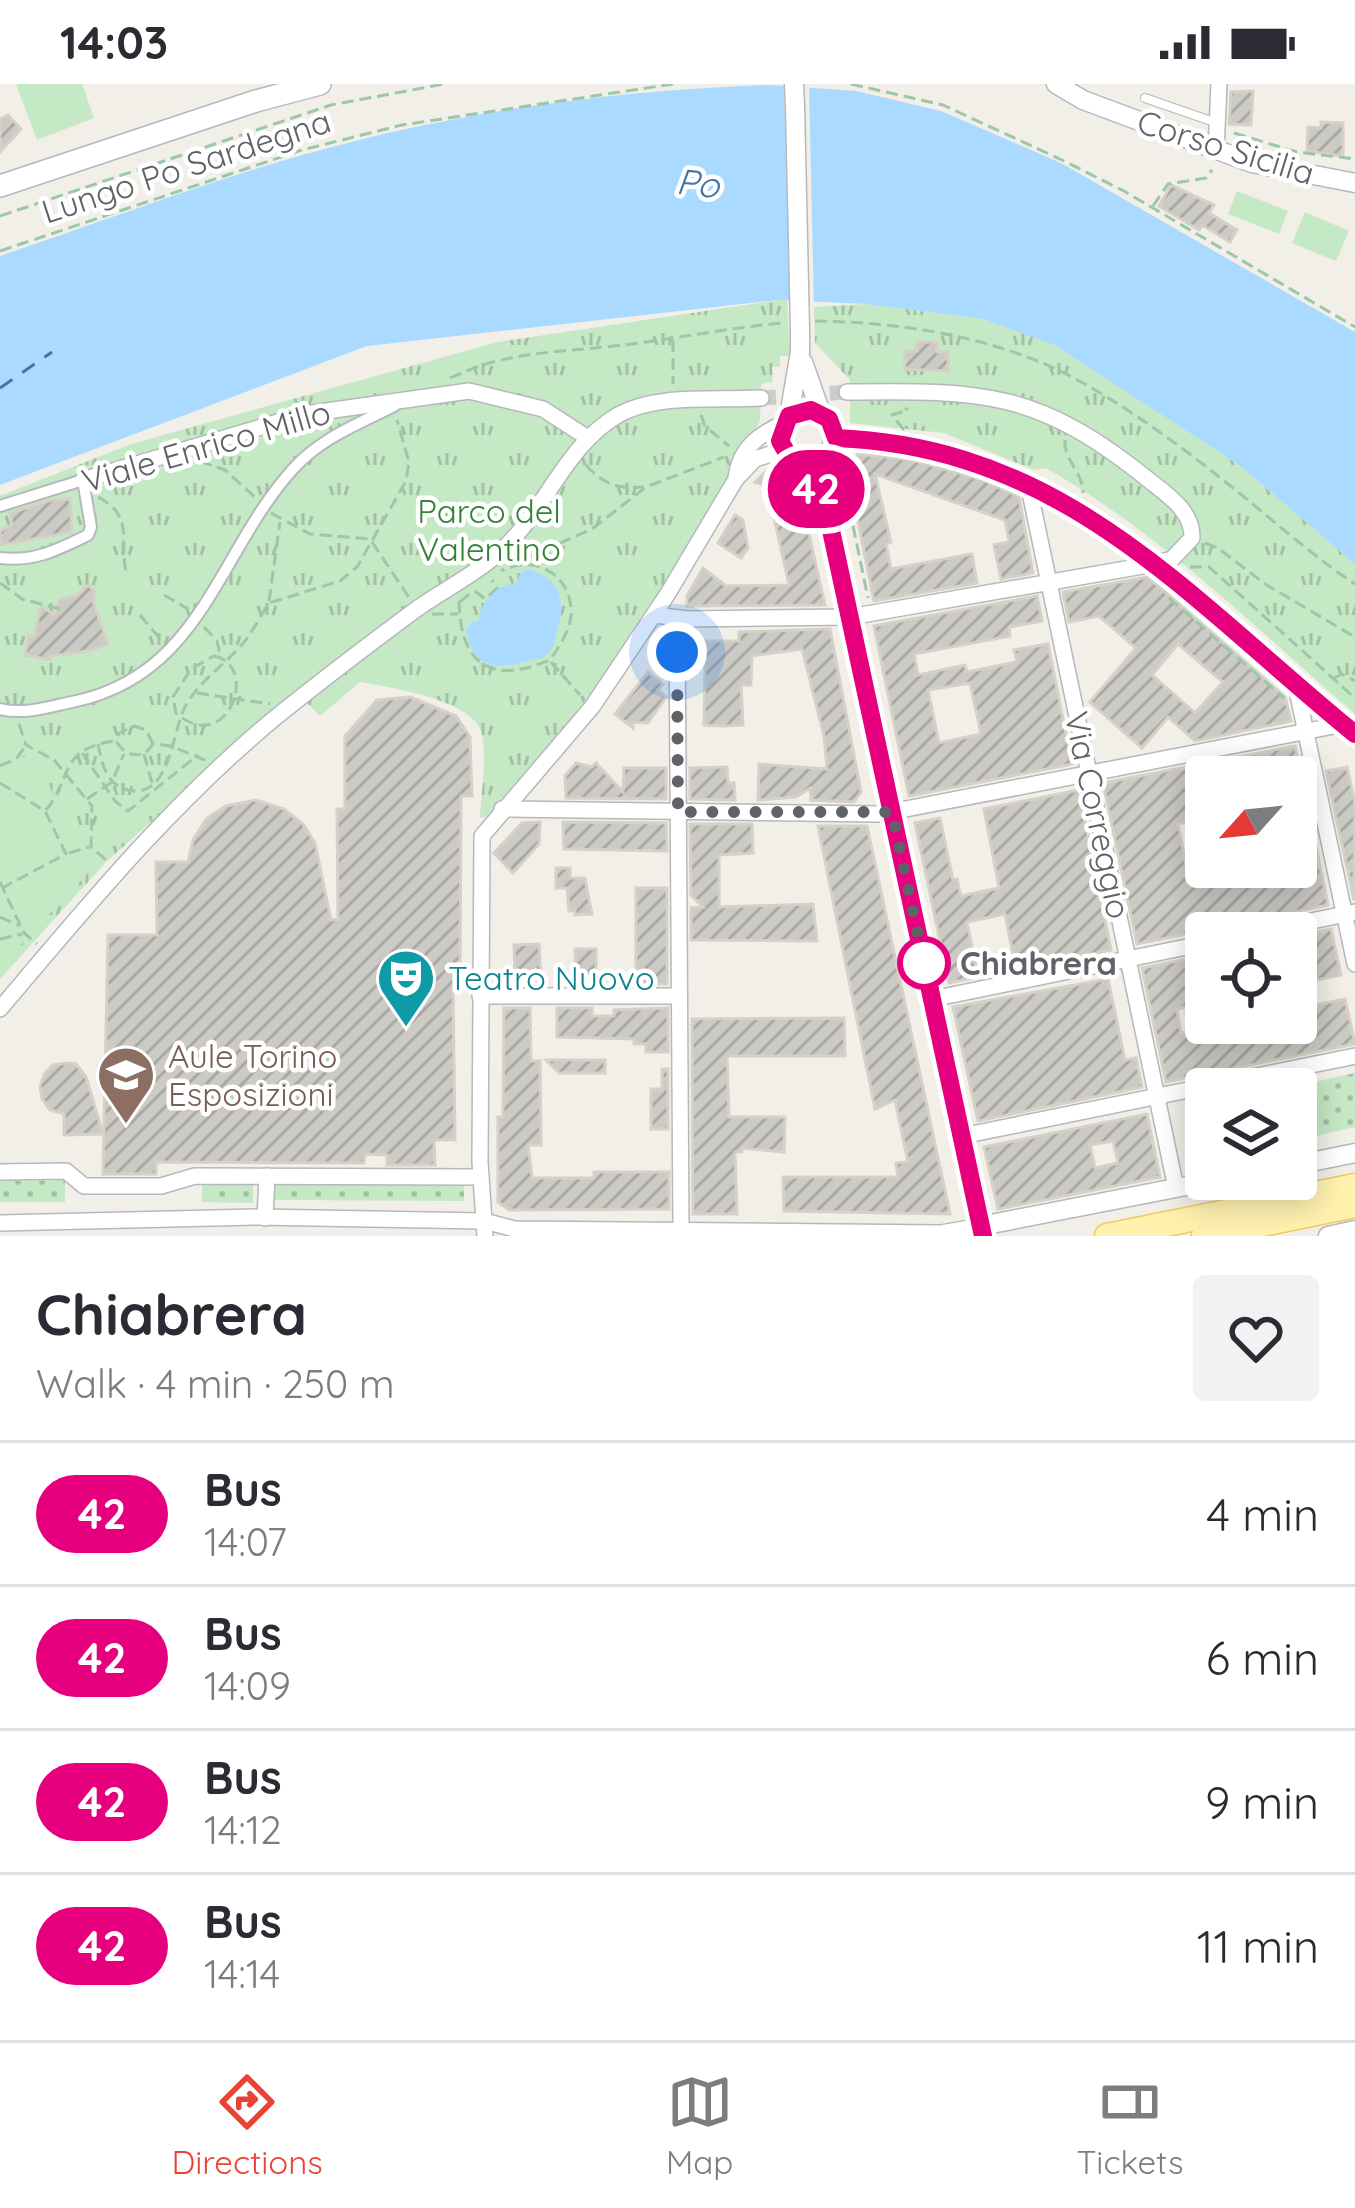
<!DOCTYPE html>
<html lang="en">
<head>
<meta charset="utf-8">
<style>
  :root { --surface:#fff; --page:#f2f2f3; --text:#2b2b33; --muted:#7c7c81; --line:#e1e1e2; --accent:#ea4335 }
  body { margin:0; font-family:Quicksand,sans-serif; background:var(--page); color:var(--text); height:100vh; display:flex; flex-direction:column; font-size:45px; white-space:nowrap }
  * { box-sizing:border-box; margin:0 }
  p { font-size:39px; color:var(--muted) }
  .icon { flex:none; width:66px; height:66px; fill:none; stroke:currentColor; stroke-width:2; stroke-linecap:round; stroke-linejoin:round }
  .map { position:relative; height:1152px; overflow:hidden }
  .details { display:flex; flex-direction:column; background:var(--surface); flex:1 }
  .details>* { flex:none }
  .badge { padding:0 24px; border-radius:39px; font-size:42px; line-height:78px }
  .needle { width:78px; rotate:243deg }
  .tools { position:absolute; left:1185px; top:672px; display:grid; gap:24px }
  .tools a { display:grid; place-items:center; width:132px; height:132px; border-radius:12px; background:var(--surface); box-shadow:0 6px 30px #0003; font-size:60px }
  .you { position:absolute; width:60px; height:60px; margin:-30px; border:9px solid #fff; border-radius:50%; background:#1a73e8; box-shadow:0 0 0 18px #1a73e833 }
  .map>.badge { position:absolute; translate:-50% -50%; box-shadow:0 0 0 6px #fff }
  .round { display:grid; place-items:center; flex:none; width:126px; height:126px; border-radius:12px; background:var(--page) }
  .overview { display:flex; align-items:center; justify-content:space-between; height:204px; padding:0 36px }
  h1 { font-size:57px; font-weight:700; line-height:90px }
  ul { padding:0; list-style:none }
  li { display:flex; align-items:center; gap:36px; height:144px; padding:0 36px; border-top:3px solid var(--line) }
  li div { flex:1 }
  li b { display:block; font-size:45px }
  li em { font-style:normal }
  li .badge { min-width:132px; font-weight:700; text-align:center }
  .status { display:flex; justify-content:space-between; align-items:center; height:84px; padding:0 60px; background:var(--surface); direction:ltr }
  .status svg { height:33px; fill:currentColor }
  .tabs { display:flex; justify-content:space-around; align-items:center; height:168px; border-top:3px solid var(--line); background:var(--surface); font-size:33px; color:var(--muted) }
  .tabs a { display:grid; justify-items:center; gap:6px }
  .tabs .selected { color:var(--accent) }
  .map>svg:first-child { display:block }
</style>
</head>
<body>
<div class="status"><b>14:03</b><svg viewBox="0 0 49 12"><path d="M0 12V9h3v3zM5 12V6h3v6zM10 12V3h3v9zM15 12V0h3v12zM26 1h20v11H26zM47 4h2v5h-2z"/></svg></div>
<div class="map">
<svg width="1355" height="1152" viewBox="0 0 1355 1152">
  <defs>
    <pattern id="grass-dots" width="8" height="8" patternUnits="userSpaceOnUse" patternTransform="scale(3)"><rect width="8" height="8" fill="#c5e8c5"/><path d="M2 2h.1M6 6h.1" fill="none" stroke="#a3c0a4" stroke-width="1.8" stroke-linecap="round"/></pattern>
    <pattern id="park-tufts" width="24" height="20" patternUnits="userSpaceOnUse" patternTransform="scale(3)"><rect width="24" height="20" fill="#c5e8c5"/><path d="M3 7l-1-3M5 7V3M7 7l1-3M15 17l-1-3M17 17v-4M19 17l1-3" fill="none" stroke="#a3c0a4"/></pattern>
    <pattern id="building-hatch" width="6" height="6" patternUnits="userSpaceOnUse" patternTransform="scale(3)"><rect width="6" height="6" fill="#cccac5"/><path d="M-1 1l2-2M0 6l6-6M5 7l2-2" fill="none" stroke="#a9a8a4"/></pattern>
  </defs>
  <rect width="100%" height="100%" fill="#f1efe8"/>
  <g fill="url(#grass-dots)">
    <polygon points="1355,989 1355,1043 1307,1054 1295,1002"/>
    <polygon points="65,1096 65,1118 0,1118 0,1097"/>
    <polygon points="202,1099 253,1100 253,1119 202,1118"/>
    <polygon points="464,1099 464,1117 274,1116 275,1100"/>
  </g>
  <g fill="url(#park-tufts)">
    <path d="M779 216 787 217 790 272H780V282L772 283 773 298 761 300 760 337 754 348 647 530 564 646 493 731 480 734C481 708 488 672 481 647 472 616 389 603 360 598L320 632 297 609 107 777 0 895V412L131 360 498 258Z"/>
    <path d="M866 220 983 235 1054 261 1239 381 1355 480V630C1256 544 1160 449 1046 384L1034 386 944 349 850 339V296L815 259 814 223Z"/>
  </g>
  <g fill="#c5e8c5">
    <polygon points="16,0 82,0 94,34 37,56"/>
    <polygon points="1237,107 1288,127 1279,150 1228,130"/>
    <polygon points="1305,128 1349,147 1336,177 1292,159"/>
    <polygon points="0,651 45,692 88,789 0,883"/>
  </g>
  <g fill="#aadaff">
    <path d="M769 1 856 7 941 27 1061 79 1355 248V480L1239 381 1054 261 983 235 866 220 778 216 367 262 0 401V172C101 138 203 99 306 70 456 28 613 6 769 1Z"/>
    <path d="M528 485C564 495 566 521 556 552 553 563 557 560 548 569 539 578 543 572 531 576 499 586 474 587 466 546L471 538 478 537C481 517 496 500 517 499L520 489Z"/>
  </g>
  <polygon fill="#f1efe8" points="784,0 809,0 814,226 790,223"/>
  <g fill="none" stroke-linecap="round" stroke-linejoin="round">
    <polyline stroke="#4174aa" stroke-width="3" stroke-dasharray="15 12" stroke-linecap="butt" points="0,304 52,268"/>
  </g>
  <g fill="url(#building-hatch)" stroke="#d6d1c6" stroke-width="3" fill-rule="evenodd">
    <polygon points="1253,7 1251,41 1229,40 1231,8"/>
    <polygon points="8,31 21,45 0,68 0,35"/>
    <polygon points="1321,38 1343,39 1343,72 1307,67 1308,43 1321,44"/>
    <polygon points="1171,101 1214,121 1209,129 1237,146 1230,158 1202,141 1199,146 1159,122"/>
    <polygon points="917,258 937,258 937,268 948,268 948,287 905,285 905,267 917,267"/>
    <polygon points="858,370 912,376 983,396 1019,413 1033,489 1001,495 994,461 1009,458 1005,436 875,390 891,458 886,460 891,485 972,470 977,499 874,517 847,383"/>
    <polygon points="770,383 796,392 825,521 687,522 687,512 703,484 726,502 789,501 767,402 755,398"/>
    <polygon points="70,415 72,448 0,461 0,447 12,441 10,429 52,416"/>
    <polygon points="735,431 743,436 748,464 741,474 718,459"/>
    <path d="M1148 493 1285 613 1291 637 1195 657 1168 633 1142 664 1090 618 1136 564 1099 532 1069 538 1063 508ZM1178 560 1223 598 1195 629 1152 591Z"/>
    <polygon points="88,501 95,507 93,517 108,560 89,567 50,572 50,576 25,571 29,552 34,553 41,522 54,531 59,516 78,511"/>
    <path d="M1037 512 1042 537 1009 543 1010 552 914 570 918 591 965 581 967 588 1017 578 1014 566 1048 560 1072 680 909 712 874 542ZM970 599 981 650 939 659 928 606Z"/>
    <polygon points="830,545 861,708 854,718 811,716 810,704 796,713 758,716 759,680 827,685 824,652 802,565 752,572 751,601 741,601 743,641 723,642 704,641 705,581 693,581 693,557 739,557 739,548"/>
    <polygon points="648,588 663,600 658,606 666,613 648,639 633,638 633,644 615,630"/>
    <polygon points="410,613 456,632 470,653 472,712 461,712 460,907 453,907 455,1056 434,1056 435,1081 387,1081 387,1071 365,1070 364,1079 156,1078 156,1090 103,1090 108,851 157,851 156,778 188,778 193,756 207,734 226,722 256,716 284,725 303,740 315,759 331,836 338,835 337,725 345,725 345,652 377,616"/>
    <path d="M1295 662 1328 821 1137 860 1103 699ZM1206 693H1296V783H1206L1187 787 1178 740 1206 734Z"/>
    <polygon points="576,679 592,683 596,679 623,708 624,684 666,684 666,715 566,714 565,692"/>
    <polygon points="727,683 728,699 734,699 735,716 690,715 690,684"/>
    <polygon points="1347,683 1355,719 1354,816 1326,687"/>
    <polygon points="1079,706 1111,866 1016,886 1005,830 967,838 978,893 949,899 915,739 940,734 953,796 957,795 961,812 999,804 984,725"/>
    <polygon points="540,738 539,760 513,789 494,769 522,739"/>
    <polygon points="563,738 666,739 667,767 564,765"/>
    <polygon points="690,740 752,740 753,769 719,771 719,823 813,820 817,857 691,856 691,824 703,823 691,811"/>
    <polygon points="818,742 867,742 950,1130 784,1127 783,1093 898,1093 896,1079 908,1078 895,1016 875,1025"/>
    <polygon points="556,784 570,784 570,794 585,794 592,830 575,831 575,827 569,827 567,804 556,804"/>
    <rect x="636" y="804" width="31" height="96"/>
    <polygon points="1331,845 1341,891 1296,900 1296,852"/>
    <polygon points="539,860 541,892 515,892 514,861"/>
    <polygon points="575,865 596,865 596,892 576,893"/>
    <polygon points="1206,871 1206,919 1177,925 1181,949 1229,939 1296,939 1296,925 1345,915 1355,960 1166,998 1142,884"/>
    <polygon points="1108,895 1125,976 1136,974 1142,1003 978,1037 953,923"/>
    <polygon points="504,924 530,924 531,977 540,977 541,1061 528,1061 532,1094 594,1094 594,1088 669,1088 669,1125 509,1126 498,1118 498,1033 503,1033"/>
    <polygon points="557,924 592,924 592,932 614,932 614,926 668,924 668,968 646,968 646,960 634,960 634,955 557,953"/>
    <polygon points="844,934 845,972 727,972 729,1033 785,1033 784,1068 742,1064 742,1068 735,1068 737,1130 693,1130 692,935"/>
    <polygon points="546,976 605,976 605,989 559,989"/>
    <polygon points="68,979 76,980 86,993 103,1050 64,1051 64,1030 50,1026 42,1015 40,1002 45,989 53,981"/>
    <polygon points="662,985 668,985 668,1045 651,1045 651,1005 662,1005"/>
    <path d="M1147 1030 1160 1093 998 1125 984 1063ZM1113 1057 1118 1079 1095 1084 1090 1061Z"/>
  </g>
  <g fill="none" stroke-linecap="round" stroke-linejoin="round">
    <polyline stroke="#ccccc8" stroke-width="15" stroke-dasharray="15 8" stroke-linecap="butt" points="761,314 847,308"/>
    <defs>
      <polyline id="service" points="1145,14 1217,39"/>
      <g id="pedestrian">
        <path d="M0 422 83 396 91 443 88 451C57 466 35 478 0 474"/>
        <path d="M0 625C25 631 48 623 72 618 202 592 217 469 293 385 321 354 358 340 394 322"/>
      </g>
      <g id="minor">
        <polyline points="1216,66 1219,0"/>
        <path d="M736 395C739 365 758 351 784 339"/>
        <polyline points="83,396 305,330 469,307 543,325 588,354"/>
        <polyline points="1028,399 1176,1104"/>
        <path d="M655 531 687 535 850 533 1154 480 1172 475 1192 454C1193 428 1169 412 1150 397 1039 307 984 306 847 308"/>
        <polyline points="677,535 681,1145"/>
        <polyline points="1295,597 1355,880"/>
        <polyline points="502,725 880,730 1344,640"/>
        <polyline points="1253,849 1355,828"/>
        <polyline points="480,912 679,912"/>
        <polyline points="932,915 1206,859"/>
        <path d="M0 925C88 821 174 716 281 629 326 593 372 558 418 524 445 505 476 490 500 468 545 427 565 362 618 331 658 309 715 317 761 314"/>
        <polyline points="962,1052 1355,972"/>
        <polyline points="0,1088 66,1087 84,1102 161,1102 195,1092 481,1093"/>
        <polyline points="265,1134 267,1092"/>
        <polyline points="0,1139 258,1133 484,1137 515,1145 941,1149 981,1142"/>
        <polyline points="485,1152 480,1078 482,752 592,623 667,511 736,395 755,375 783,366"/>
      </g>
      <g id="tertiary">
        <polyline points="794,0 795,22"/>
        <polyline points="1056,0 1083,16 1252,79 1355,99"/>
        <polyline points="803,278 821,329"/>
        <polyline points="789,332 800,268 800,246"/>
        <path d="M836 354C1055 358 1198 520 1355 650"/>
        <path d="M828 373 810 382 791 376 780 357 789 332 811 326C850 337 830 357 826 382 824 395 826 410 826 423L983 1152"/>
        <polyline points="1296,1081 1355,1069"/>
        <polyline points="981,1142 1222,1095"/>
        <polyline points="1328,1152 1355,1146"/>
      </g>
      <polyline id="secondary" points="0,102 256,17 320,0"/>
      <g id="primary">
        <polyline points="1107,1152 1355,1102"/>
        <polyline points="1204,1152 1355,1121"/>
      </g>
    </defs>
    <use href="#service" stroke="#b5b8bc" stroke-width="10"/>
    <use href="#pedestrian" stroke="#b5b8bc" stroke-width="14"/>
    <use href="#minor" stroke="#b5b8bc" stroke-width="18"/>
    <use href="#tertiary" stroke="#b5b8bc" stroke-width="21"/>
    <use href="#secondary" stroke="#b6babf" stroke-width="24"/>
    <use href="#primary" stroke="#f2c960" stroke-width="27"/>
    <g stroke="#9cc7a9" stroke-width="3" stroke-dasharray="12 6" stroke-linecap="butt">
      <polyline points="851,0 943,21 1062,76 1124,107 1355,243"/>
      <polyline points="1234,49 1297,68 1355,75"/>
      <polyline points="1153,122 1168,100 1206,94 1212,86"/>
      <polyline points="0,132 331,21 444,0"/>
      <polyline points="0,167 302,66 402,41 673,0"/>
      <path d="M815 237C891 238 969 249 1040 278 1095 300 1172 355 1218 392 1264 428 1307 468 1355 500"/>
      <polyline points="673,256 673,300"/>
      <path d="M450 294C507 267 554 269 614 262 670 256 726 244 782 239"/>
      <polyline points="701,331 705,342 729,362"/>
      <polyline points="904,346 892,331 908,326 905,324"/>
      <path d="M1065 356C1063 375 1083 388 1083 409"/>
      <polyline points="200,377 225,386 256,414"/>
      <path d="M586 381C604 401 618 405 644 403"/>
      <polyline points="842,389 868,514"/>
      <path d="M98 413C135 432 119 457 126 488"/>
      <polyline points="271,429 310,450 370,455 410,515"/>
      <polyline points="1205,459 1218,464 1265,500 1355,553"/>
      <polyline points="510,475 517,478 592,445 646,403 724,373"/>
      <polyline points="1190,483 1209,483 1355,614"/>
      <polyline points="0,499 22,515 60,525"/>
      <polyline points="475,507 485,515 497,504 492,496"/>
      <polyline points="164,511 188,525"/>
      <polyline points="1169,514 1284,614"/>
      <polyline points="269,517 280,438"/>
      <path d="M459 517C460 581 491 601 550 576 560 561 573 543 571 524 568 487 532 471 501 487"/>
      <polyline points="460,518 469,510"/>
      <polyline points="432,530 458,530"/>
      <polyline points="140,531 162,557"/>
      <polyline points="204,543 217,557 220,570"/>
      <path d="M214 572C261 581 227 674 176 629L173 613 191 585Z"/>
      <polyline points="551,578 580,611"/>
      <polyline points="1334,594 1342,590 1355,597"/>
      <polyline points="197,609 270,620"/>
      <polyline points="19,640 26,661 54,676 92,722 91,763 106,776"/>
      <path d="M98 660C102 678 105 698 124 705 172 720 171 645 187 619 201 597 221 583 238 565 251 552 259 534 269 519L340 497 357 483 406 397 409 378 397 336"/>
      <path d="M153 660 146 646 134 642 119 649 116 657C124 670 131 672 145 670L153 660 171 662 207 677"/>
      <polyline points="82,669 115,717 128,727 198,671"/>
      <polyline points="144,670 152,699"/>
      <polyline points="0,682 16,675 25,663"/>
      <polyline points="0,699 45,727 66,770 2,804"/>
      <polyline points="87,715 112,698 124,670"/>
      <path d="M46 726C73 695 57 665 115 657"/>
      <polyline points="69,769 89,763"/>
      <polyline points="0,798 24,849 37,860"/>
      <polyline points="0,833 20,842"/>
      <polyline points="0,855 22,850"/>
    </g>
    <use href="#service" stroke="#fff" stroke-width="8"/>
    <use href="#pedestrian" stroke="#fff" stroke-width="10"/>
    <use href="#minor" stroke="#fff" stroke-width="15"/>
    <use href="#tertiary" stroke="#fff" stroke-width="18"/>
    <use href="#secondary" stroke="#fff" stroke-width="21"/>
    <use href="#primary" stroke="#fff2af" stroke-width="24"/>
    <defs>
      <polyline id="tertiary-bridge" points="795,22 800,246"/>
    </defs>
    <use href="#tertiary-bridge" stroke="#b5b8bc" stroke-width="21" stroke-linecap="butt"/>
    <use href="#tertiary-bridge" stroke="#fff" stroke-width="18"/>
  </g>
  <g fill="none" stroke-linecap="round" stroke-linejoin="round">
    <defs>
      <path id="line" d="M983 1152 826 423 802 381 791 376 780 357 789 332 811 326 829 335 836 354C1066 363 1189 515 1355 650"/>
    </defs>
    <use href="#line" stroke="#fff" stroke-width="27"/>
    <use href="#line" stroke="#e6007e" stroke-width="18"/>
    <polyline stroke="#5f6368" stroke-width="12" stroke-dasharray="0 21.6" points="677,568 678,728 892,728 924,879"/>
  </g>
  <defs>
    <symbol id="theatre-pin" viewBox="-11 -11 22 30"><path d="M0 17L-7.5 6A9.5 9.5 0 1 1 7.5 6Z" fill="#0f9aa8" stroke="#fff"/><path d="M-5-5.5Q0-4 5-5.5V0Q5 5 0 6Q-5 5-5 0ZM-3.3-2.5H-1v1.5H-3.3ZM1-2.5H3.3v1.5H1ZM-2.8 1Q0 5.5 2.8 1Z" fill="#fff"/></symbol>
    <symbol id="university-pin" viewBox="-11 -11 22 30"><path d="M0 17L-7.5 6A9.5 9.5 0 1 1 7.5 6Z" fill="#8d6e63" stroke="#fff"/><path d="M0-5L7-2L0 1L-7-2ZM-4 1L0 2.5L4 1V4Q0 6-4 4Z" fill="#fff"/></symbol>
  </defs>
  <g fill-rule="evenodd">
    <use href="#theatre-pin" x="373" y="861" width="66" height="90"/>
    <use href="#university-pin" x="93" y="958" width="66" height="90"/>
  </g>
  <circle fill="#fff" stroke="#e6007e" stroke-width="6" cx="924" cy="879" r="24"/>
  <g text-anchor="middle" stroke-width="9" stroke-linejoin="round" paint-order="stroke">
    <g font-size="33" fill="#5f6368" stroke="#fff">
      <text transform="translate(1226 63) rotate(17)" y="12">Corso Sicilia</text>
      <text transform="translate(186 82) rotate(-18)" y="12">Lungo Po Sardegna</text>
      <text transform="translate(206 362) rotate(-16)" y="12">Viale Enrico Millo</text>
      <text transform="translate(1098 731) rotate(78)" y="12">Via Correggio</text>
    </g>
    <g font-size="33" fill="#348238" stroke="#fff">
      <text x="489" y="439">Parco del<tspan x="489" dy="38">Valentino</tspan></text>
    </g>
    <g font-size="33" font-weight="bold" fill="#5f6368" stroke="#fff" text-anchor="start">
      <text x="960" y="891">Chiabrera</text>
    </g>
    <g font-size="33" fill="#0d838f" stroke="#fff" text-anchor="start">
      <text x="448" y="906">Teatro Nuovo</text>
    </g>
    <g font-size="33" fill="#785e54" stroke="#fff" text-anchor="start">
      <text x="168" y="984">Aule Torino<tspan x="168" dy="38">Esposizioni</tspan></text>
    </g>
    <g font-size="36" font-style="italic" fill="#4174aa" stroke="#fff">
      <text transform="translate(698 99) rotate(6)" y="13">Po</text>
    </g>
  </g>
</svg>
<div class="tools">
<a><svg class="needle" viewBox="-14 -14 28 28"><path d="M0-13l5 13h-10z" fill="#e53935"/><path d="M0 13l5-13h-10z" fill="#7c7c81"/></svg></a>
<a><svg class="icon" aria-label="locate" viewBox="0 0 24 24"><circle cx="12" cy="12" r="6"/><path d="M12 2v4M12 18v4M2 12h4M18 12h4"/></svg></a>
<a><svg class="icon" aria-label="layers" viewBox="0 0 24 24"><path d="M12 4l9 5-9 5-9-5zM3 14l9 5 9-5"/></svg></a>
</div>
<div class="you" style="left:677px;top:568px"></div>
<b class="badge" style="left:816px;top:405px;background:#e6007e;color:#fff">42</b>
</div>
<section class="details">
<div class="overview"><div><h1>Chiabrera</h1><p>Walk · 4 min · 250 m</p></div><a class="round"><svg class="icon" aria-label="heart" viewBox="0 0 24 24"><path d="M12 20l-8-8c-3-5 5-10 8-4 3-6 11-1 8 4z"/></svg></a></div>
<ul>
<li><span class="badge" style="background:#e6007e;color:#fff">42</span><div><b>Bus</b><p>14:07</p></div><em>4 min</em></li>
<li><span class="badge" style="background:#e6007e;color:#fff">42</span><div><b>Bus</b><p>14:09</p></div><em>6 min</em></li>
<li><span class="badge" style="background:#e6007e;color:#fff">42</span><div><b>Bus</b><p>14:12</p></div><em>9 min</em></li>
<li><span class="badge" style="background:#e6007e;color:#fff">42</span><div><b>Bus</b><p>14:14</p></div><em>11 min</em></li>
</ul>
</section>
<nav class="tabs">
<a class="selected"><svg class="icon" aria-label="directions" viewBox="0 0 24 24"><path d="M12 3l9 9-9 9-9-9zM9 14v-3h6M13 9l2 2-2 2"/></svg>Directions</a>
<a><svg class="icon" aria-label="map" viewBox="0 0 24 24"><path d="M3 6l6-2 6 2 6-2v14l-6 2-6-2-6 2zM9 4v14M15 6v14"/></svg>Map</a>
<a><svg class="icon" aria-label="tickets" viewBox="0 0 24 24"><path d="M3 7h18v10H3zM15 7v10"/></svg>Tickets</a>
</nav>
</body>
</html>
